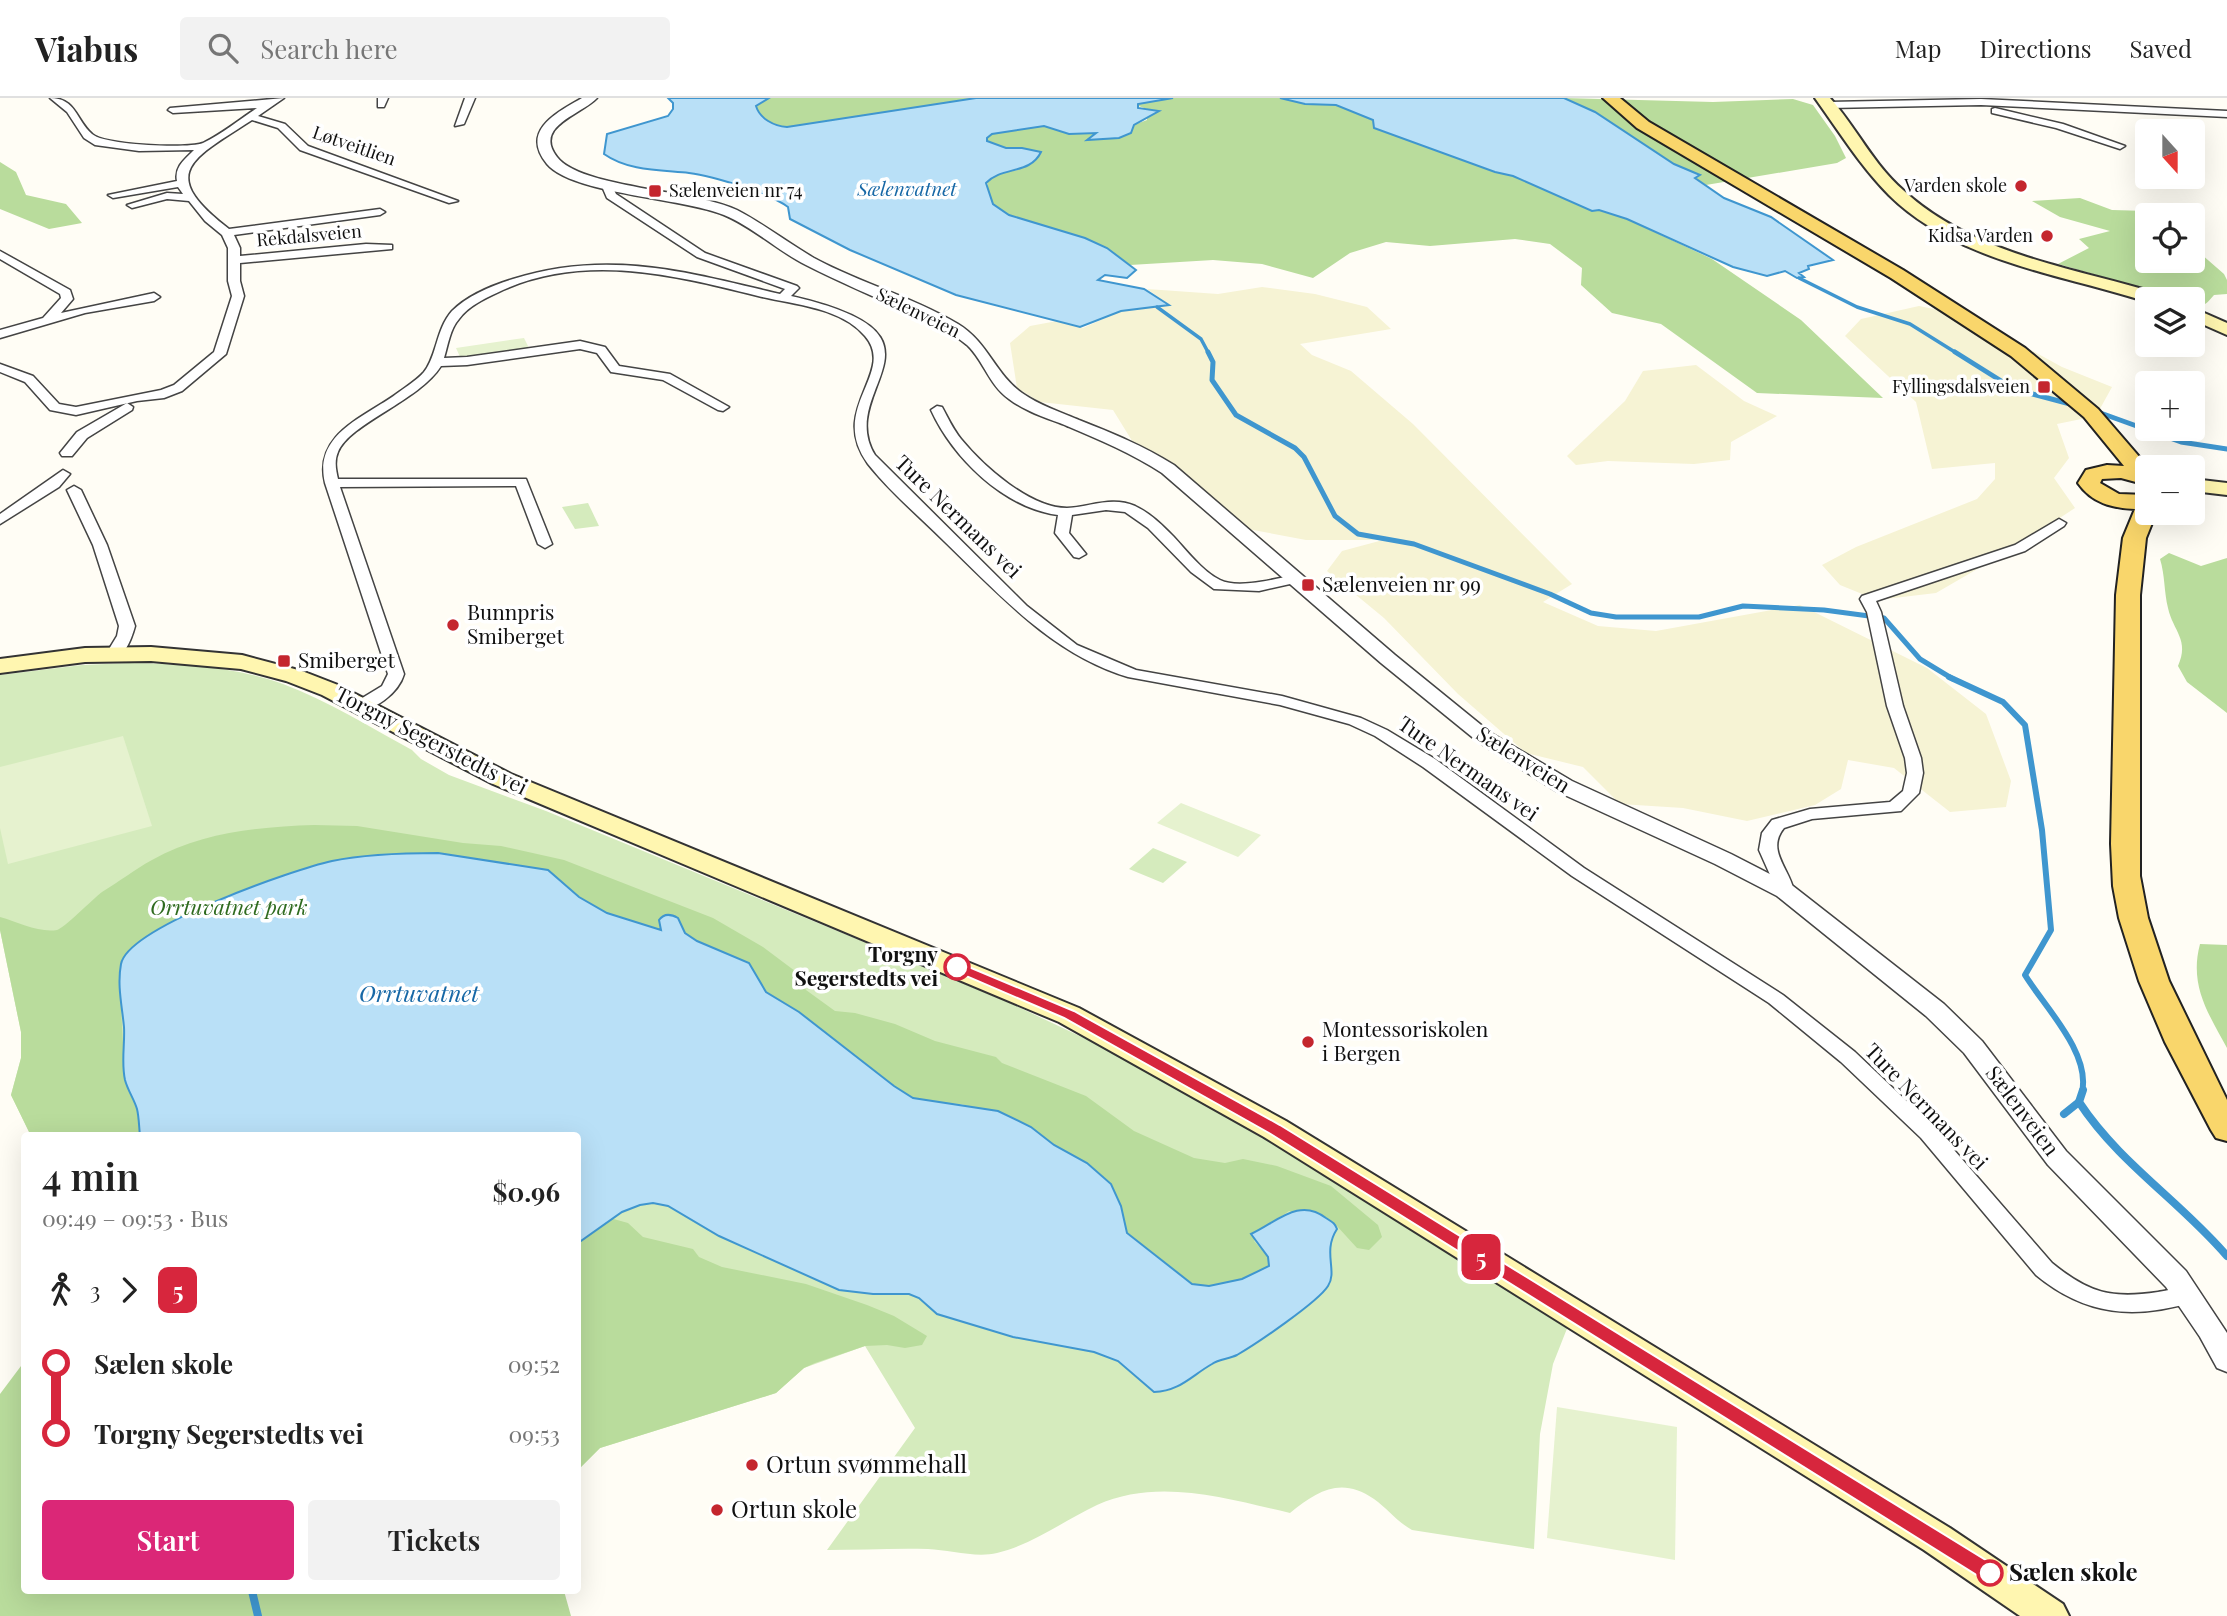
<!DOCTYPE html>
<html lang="en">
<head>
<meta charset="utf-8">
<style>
  :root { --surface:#fff; --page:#f2f2f2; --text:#222; --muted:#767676; --line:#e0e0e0; --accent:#db2777 }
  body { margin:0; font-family:"Playfair Display",serif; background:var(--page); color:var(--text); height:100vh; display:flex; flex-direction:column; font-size:26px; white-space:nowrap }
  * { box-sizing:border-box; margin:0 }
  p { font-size:23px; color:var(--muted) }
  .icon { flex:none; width:38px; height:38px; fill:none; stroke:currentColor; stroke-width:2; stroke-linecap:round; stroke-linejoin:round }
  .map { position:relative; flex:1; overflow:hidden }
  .details { position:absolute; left:21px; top:1034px; width:560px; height:462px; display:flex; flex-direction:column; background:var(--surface); border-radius:7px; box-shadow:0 7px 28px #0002 }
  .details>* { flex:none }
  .badge { padding:0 14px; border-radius:10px; font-size:24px; line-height:46px }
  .needle { width:46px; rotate:159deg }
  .controls { position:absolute; left:2135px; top:21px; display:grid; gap:14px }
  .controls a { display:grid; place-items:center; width:70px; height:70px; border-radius:7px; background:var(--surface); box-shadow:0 7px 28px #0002; font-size:35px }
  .map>.badge { position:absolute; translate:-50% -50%; box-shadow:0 0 0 4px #fff }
  .legs { display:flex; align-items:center; gap:10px; height:77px; padding:0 21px; font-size:23px }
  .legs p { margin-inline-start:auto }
  .summary { display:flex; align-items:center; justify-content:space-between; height:119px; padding:0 21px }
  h1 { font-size:38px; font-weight:600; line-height:52px }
  .primary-button { display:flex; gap:14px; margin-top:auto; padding:14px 21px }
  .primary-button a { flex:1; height:80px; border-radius:7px; background:var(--accent); color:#fff; font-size:28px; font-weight:600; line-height:80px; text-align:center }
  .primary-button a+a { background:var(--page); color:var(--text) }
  ul { padding:0 21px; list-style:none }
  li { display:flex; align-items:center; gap:24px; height:70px; font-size:26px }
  li i { display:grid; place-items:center; width:10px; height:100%; margin:0 9px; background:currentColor }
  li i::after { content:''; width:18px; height:18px; margin:-9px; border:5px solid; border-radius:50%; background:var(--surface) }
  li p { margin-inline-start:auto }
  li:first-child i { background:linear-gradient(#0000 50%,currentColor 0) }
  li:last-child i { background:linear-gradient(currentColor 50%,#0000 0) }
  header { display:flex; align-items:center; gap:42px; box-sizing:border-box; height:98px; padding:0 35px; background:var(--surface); border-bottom:2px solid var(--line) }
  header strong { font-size:33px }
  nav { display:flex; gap:38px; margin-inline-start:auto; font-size:24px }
  .search { width:490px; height:63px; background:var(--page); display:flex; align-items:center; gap:18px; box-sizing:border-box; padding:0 24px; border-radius:7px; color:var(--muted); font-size:26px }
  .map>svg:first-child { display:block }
</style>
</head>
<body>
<header>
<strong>Viabus</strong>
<div class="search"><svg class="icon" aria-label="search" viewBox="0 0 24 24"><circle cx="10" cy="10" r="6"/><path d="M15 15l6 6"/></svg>Search here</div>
<nav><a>Map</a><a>Directions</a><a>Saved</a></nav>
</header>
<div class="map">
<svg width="2227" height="1518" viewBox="0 0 2227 1518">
  <rect width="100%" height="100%" fill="#fffdf5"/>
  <g fill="#f6f3d4">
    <polygon points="1262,189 1315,196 1367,209 1391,231 1300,246 1312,257 1351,273 1413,326 1572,486 1543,504 1598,528 1656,533 1800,507 1927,570 1986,616 2011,683 2006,709 1950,714 1894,670 1848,662 1841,691 1815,707 1747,723 1683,710 1620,706 1583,669 1526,655 1458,596 1384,520 1327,473 1342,453 1383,442 1306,442 1237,429 1160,371 1147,367 1113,312 1040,304 1017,290 1010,245 1030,228 1057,223 1083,230 1121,213 1168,206 1147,191 1218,196"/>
    <polygon points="1919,208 1969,218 2062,269 2112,289 2096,318 2057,326 2069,360 2054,380 2075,410 2017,448 1936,495 1877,502 1840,487 1822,467 1856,449 1977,401 1995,381 1995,365 1932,371 1916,304 1845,238 1861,221"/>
    <polygon points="1696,267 1744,303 1777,318 1731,344 1730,362 1694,366 1608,363 1576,367 1567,358 1625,303 1643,273"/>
  </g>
  <g fill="#d5ebbd">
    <polygon points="588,405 599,428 575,431 562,409"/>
    <path d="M129 565C180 566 234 568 283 586 328 603 370 629 412 652L421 661 449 677 546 713 874 848 1010 905 1105 950 1212 1005 1568 1228 1553 1266 1540 1336 1534 1451 1412 1432C1396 1423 1388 1411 1374 1401 1341 1378 1317 1393 1290 1415 1228 1401 1159 1379 1097 1407 1063 1423 1034 1446 997 1455 976 1460 949 1452 928 1451 894 1450 860 1452 827 1452L915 1330 865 1248 804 1270 776 1295 600 1350 578 1372V1038H31L11 997 21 960V934L0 832V577L82 567Z"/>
    <polygon points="1153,750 1187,764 1163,785 1129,771"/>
  </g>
  <g fill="#b9dc9c">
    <path d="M769 0H976L787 29C774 28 761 21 755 8Z"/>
    <path d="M1173 0H1280L1305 6 1336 7 1373 22 1404 41 1496 74 1513 78 1592 113 1599 112 1627 121 1712 161 1801 222 1883 300 1757 295 1661 226 1612 215 1581 187 1582 170 1550 146 1515 141 1430 148 1386 144 1350 155 1313 180 1262 166 1213 162 1130 167C1115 156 1100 146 1082 139 1053 129 1011 128 990 103L987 83 1003 74 1018 72 1041 54 1022 50H1006L987 43 986 40 992 36 1044 28 1081 36 1094 34 1096 36 1093 42 1147 22V11L1136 7 1138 6Z"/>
    <polygon points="1564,0 1713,4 1793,1 1813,7 1835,38 1846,60 1837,65 1706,87 1595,14"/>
    <polygon points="0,64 16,74 26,97 66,106 82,125 49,131 0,111"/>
    <path d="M2080 100 2112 112 2183 114 2190 117H2147V163H2193V149L2224 176 2227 182V196L2214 197C2208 204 2203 211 2193 207V201H2180L2058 166 2089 150 2079 141 2110 133 2060 119 2032 103Z"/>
    <path d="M2169 455 2201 468 2227 460V615L2187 584 2178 568C2190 542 2173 533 2168 510 2164 494 2165 477 2160 461Z"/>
    <path d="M314 727 357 728 463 745 501 748 564 762 713 820 763 849 795 873 806 892 835 913 855 915 895 926 935 943 996 959 1002 965 1086 998 1134 1033 1194 1060 1225 1065 1243 1061 1277 1068 1331 1088 1378 1127 1382 1139 1369 1152 1357 1150 1336 1127 1289 1113 1264 1130 1254 1143 1268 1159 1269 1168 1243 1181 1209 1188 1192 1186 1127 1135 1121 1108 1087 1065 1054 1047 1031 1029 962 1006 937 1005 913 1000 893 988 799 914 766 894 749 865 697 843 685 835 661 829V832L607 815 579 799 548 772 438 755 330 764 229 797 152 836 130 851 121 863 120 893 125 979 137 1011 140 1038H31L11 997 21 960V934L0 832V819C18 824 39 835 57 832 63 831 93 801 102 794 119 784 135 771 152 762 202 734 258 729 314 727Z"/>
    <path d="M2200 846 2227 847V950C2208 915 2189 887 2200 846Z"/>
    <polygon points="610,1120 628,1125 643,1139 693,1151 699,1159 722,1169 806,1186 867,1207 894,1218 927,1238 922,1247 905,1250 887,1247 865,1248 815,1265 804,1270 776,1295 600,1350 578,1372 578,1145"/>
    <polygon points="24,1264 24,1493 564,1493 571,1518 0,1518 0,1296"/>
  </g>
  <g fill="#e6f2cf">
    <polygon points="524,240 529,250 461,261 456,250"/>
    <polygon points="123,638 152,728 8,766 0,730 0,669"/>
    <polygon points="1181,705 1261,737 1238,759 1157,725"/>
    <polygon points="1557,1309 1677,1329 1675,1462 1547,1440"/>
  </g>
  <g fill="#b9e0f7" stroke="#3f96cf" stroke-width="2">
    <path d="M668 0H769L756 8C760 21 774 28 787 29L976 0H1173L1138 6V10L1159 13 1134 27 1131 35 1119 40 1087 42 1096 35 1069 36 1044 28 992 36 987 40V43L1006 50H1022L1041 54C1030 77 1002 68 986 85L993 106 1009 117 1085 140 1107 150 1136 172 1127 180 1105 177 1098 182 1144 191 1169 207 1121 213 1080 229 956 197 850 152 790 121 788 109C769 95 713 78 689 75 660 72 628 73 604 56L607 36 668 18 673 11V5Z"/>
    <polygon points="1280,0 1564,0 1595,14 1674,66 1700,77 1695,80 1724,100 1771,119 1833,162 1808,168 1809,171 1799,175 1804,179 1797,180 1785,173 1767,178 1733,169 1627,121 1599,112 1592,113 1513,78 1495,74 1374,30 1373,22 1336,7 1305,6"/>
    <path d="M438 755 548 772 579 799 607 815 661 832 659 822C664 815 671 816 678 820L685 835 697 843 749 865 766 894 799 914 894 988 913 1000 998 1013 1031 1029 1054 1047 1087 1065 1111 1086 1121 1108 1127 1135 1192 1186 1209 1188 1242 1181 1269 1168 1268 1159 1251 1136C1277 1124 1299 1099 1326 1120 1332 1124 1335 1125 1337 1131 1322 1154 1338 1173 1328 1188 1318 1204 1256 1246 1237 1257 1229 1261 1219 1261 1212 1266 1191 1278 1180 1293 1154 1294L1118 1263 1094 1254 1013 1239 937 1216 919 1200 909 1196H873L839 1192 719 1138 668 1108 653 1105 640 1107 622 1114 578 1145V1038H140C139 1029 139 1019 137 1011 134 1001 128 993 125 982 121 964 125 947 124 929 122 908 117 887 121 866 128 829 295 771 332 763 366 756 403 755 438 755Z"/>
  </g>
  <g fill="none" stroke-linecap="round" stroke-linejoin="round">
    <g stroke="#3f96cf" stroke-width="3.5">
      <polyline points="1799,180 1857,209 1910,226 1958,256"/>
      <polyline points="1157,209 1201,241 1209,256"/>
    </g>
    <g stroke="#3f96cf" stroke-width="5">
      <polyline points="1208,254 1213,264 1212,282 1236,317 1295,350 1304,359 1335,418 1358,436 1414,446 1550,496 1591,515 1616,519 1699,519 1743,508 1824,512 1884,520 1920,561 1953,581"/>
      <polyline points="1955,254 2014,291 2074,307"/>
      <polyline points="2095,313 2181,344 2227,351"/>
    </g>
    <path stroke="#3f96cf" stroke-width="6" d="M1949 579 2003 604 2025 627 2042 732 2051 832 2025 877C2044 908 2091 955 2082 994"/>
    <g stroke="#3f96cf" stroke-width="8">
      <path d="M2083 992 2079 1004C2119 1065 2180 1103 2227 1158"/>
      <polyline points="2064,1016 2079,1004"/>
      <polyline points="252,1493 258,1518"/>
    </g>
    <defs>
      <g id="minor">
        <path d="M50 0C76 0 76 22 92 36 104 47 188 51 203 45 222 36 240 21 257 10L173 15 168 12 170 10 284 0 258 18 285 26 308 48 458 103 449 105 300 52 278 30 252 22C192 61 156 75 229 131L380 111 385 114 380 117 234 137 240 150V158L366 146 392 147V151L240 165V183L244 198 226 256 182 293 164 300 137 303 76 317 50 312 25 284 0 274V266L33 278 59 306 76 309 161 292 174 287 214 254 232 198 228 183V150L222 137 205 123 189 103 167 101 132 110 127 107 167 95 183 96 178 89 113 100 108 97 177 83C174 69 185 61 194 52L139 53 95 47 84 40 67 14Z"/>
        <polygon points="378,0 388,0 384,9 378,9"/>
        <polygon points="465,0 475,0 464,26 455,28"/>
        <polygon points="1981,1 2227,13 2227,19 1981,7 1829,10 1824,7 1829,4"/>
        <polygon points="1995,10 2063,26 2125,48 2120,51 2056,30 1992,15 1992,11"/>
        <path d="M606 83 610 84 616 96 705 155 797 188 799 190 791 198C967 238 834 290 875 357L1027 508 1077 547 1136 572 1282 598 1361 620 1387 632 1435 661 1584 770 1783 897 1855 954 1935 1030 2052 1165C2089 1195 2111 1201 2158 1194 2171 1192 2184 1187 2196 1191L2199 1197 2196 1203C2135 1222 2086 1218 2036 1177L1921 1040 1841 964 1769 905 1572 778 1423 669 1375 638 1349 626 1280 607 1128 579C1052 556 1000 497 944 443 919 418 890 394 868 366 827 310 897 275 865 238 841 209 791 206 758 198 674 177 586 155 503 192 488 199 469 207 459 221 450 231 448 247 444 260L467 259 580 243 605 249 619 268 670 276 729 309 723 313 718 312 663 282 611 274 597 255 580 251 467 267 441 268C419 303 350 325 338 354 334 363 336 372 338 381H526L552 446 545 450 538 446 516 388 340 389 404 576C399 594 373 616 354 611L352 608 354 605 382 588 388 576 325 385C313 335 366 319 399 294 407 288 417 282 424 274 437 258 436 231 452 213 467 198 493 187 513 181 608 151 687 174 780 196L785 191 697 159 607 100 601 86Z"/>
        <polygon points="0,153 70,192 73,201 61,215 154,195 160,199 154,203 85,215 0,240 0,232 43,220 61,200 60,196 0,161"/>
        <polygon points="127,305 133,309 132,312 87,340 72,358 62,358 60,355 77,334"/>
        <path d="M937 308 942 309C948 320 953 331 961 341 983 368 1030 410 1067 410 1090 409 1112 398 1135 408 1150 415 1162 427 1173 438 1187 453 1202 473 1220 482 1238 491 1275 481 1294 477L1301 481 1299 484 1259 493 1214 491 1191 474 1148 430 1125 414 1106 412 1072 417 1069 435 1086 456 1079 460 1074 459 1055 435 1058 417C1004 410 953 360 931 312Z"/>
        <polygon points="63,372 70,376 59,389 0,426 0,416"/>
        <path d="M74 388 81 392 107 447 135 528C132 539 126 557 114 561L106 556 117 538 119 528 93 447 67 392Z"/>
        <path d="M2059 421 2066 425 2064 428 2025 453 1876 503 1881 514 1903 608 1921 660 1923 675 1919 695 1901 713 1812 721 1784 730C1766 752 1789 770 1794 793L1791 797H1779L1759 752 1762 735 1772 722 1810 711 1890 704 1903 693 1907 675 1905 660 1887 608 1867 514 1860 501 1862 498 2015 447Z"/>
      </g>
      <path id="tertiary" d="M582 0H597C581 17 533 28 557 59 580 90 696 92 737 112 764 126 788 145 814 160 860 185 913 199 958 226 988 244 995 276 1022 295 1039 307 1060 314 1079 322 1112 335 1144 348 1174 367L1395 557 1491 635 1572 683 1731 756 1793 788 1944 906 1982 943 2066 1053 2186 1173 2227 1235V1274L2217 1270 2200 1239 2166 1189 2048 1067 1964 955 1926 918 1777 798 1715 766 1556 693 1477 643 1381 565 1162 375C1131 355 1100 342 1067 328 1047 320 1026 314 1009 301 989 287 984 263 967 247 949 232 928 224 907 214 873 198 839 184 806 167 778 153 753 129 724 117 683 100 572 96 547 66 520 33 556 15 582 0Z"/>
      <g id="secondary">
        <path d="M1815 0H1830C1856 29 1873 66 1903 92 1973 157 2075 170 2163 197L2166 201H2147V204C2061 176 1957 164 1889 97 1861 69 1838 32 1815 0Z"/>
        <polygon points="2193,210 2227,225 2227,237 2193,222"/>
        <polygon points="2193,381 2227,385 2227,397 2193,393"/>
        <polygon points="151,549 242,557 302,573 338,587 511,676 1079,910 1286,1023 1950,1430 2063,1506 2069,1518 2020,1518 1924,1452 1264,1039 1059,924 493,686 322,597 286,583 241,571 151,563 85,564 0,575 0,561 85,550"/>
      </g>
      <path id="primary" d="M1603 0H1620L1649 24 1903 172 2025 250 2098 311 2148 369 2147 387 2121 380 2102 381 2100 385 2119 396 2147 397V415H2156L2146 440 2140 497V778L2148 820 2169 883 2227 1002V1043L2216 1040 2211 1032 2165 944 2139 883 2119 820 2113 788 2111 746 2116 497 2123 440 2135 411C2112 410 2092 405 2078 385L2086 372 2107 367 2124 368 2084 319 2011 258 1891 180 1637 30Z"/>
    </defs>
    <use href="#minor" stroke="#444" stroke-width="3"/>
    <use href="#tertiary" stroke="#444" stroke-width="3"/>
    <use href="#secondary" stroke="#333" stroke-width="4"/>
    <use href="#primary" stroke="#222" stroke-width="4"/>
    <use href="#minor" fill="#fff" fill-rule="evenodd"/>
    <use href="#tertiary" fill="#fff" fill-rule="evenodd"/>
    <use href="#secondary" fill="#fff6b0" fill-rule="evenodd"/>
    <use href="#primary" fill="#f9d66b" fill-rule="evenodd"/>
  </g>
  <polygon fill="#d7263d" stroke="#fff" stroke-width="2" points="957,864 1074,913 1280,1027 1997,1469 2000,1475 1997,1481 1990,1484 1983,1481 1269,1035 1064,920 952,872 950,869"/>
  <g fill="#c4262e" stroke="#fff" stroke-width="2.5">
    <circle cx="2021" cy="88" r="7"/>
    <rect x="648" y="86" width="14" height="14" rx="3.5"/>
    <circle cx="2047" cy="138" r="7"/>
    <rect x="2037" y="282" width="14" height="14" rx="3.5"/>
    <rect x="1301" y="480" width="14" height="14" rx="3.5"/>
    <circle cx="453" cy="527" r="7"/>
    <rect x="277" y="556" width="14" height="14" rx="3.5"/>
    <circle cx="1308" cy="944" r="7"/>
    <circle cx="752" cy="1367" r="7"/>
    <circle cx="717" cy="1412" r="7"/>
  </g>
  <g fill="#fff" stroke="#d7263d" stroke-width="3.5">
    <circle cx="957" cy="869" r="12"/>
    <circle cx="1990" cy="1475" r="12"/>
  </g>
  <g text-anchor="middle" stroke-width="7" stroke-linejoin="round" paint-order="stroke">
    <g font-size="18" fill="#111" stroke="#fff">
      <text transform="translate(354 48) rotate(19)" y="6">Løtveitlien</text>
      <text transform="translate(309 138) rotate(-5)" y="6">Rekdalsveien</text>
      <text transform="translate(918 215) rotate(26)" y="6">Sælenveien</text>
    </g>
    <g font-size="18" fill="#111" stroke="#fff" text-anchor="end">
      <text x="2007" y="94">Varden skole</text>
      <text x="669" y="99" text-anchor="start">Sælenveien nr 74</text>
      <text x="2033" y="144">Kidsa Varden</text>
      <text x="2030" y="295">Fyllingsdalsveien</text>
    </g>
    <g font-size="19" font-style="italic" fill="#1768a6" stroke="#fff">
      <text x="907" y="98">Sælenvatnet</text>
    </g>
    <g font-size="21" fill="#111" stroke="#fff">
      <text transform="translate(958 419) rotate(44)" y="7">Ture Nermans vei</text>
      <text transform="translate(431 643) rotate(27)" y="7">Torgny Segerstedts vei</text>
      <text transform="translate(1523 662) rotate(32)" y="7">Sælenveien</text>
      <text transform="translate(1468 671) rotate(35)" y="7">Ture Nermans vei</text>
      <text transform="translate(1926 1009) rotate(46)" y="7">Ture Nermans vei</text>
      <text transform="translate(2022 1013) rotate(53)" y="7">Sælenveien</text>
    </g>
    <g font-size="21" fill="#111" stroke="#fff" text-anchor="start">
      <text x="1322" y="494">Sælenveien nr 99</text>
      <text x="467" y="522">Bunnpris<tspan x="467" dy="24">Smiberget</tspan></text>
      <text x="298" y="570">Smiberget</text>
      <text x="1322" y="939">Montessoriskolen<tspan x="1322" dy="24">i Bergen</tspan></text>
    </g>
    <g font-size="21" font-style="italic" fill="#2f6b1f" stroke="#fff">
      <text x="229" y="817">Orrtuvatnet park</text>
    </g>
    <g font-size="21" font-weight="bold" fill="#111" stroke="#fff" text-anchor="end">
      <text x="938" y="864">Torgny<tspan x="938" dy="24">Segerstedts vei</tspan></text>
    </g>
    <g font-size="23" font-style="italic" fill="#1768a6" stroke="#fff">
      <text x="419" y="904">Orrtuvatnet</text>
    </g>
    <g font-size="24" fill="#111" stroke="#fff" text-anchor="start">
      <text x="766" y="1375">Ortun svømmehall</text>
      <text x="731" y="1420">Ortun skole</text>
    </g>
    <g font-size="24" font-weight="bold" fill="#111" stroke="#fff" text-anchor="start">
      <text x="2009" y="1483">Sælen skole</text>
    </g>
  </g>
</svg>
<div class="controls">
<a><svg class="needle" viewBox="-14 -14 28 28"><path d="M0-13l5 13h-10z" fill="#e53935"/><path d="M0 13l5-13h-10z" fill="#767676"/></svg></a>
<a><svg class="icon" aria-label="locate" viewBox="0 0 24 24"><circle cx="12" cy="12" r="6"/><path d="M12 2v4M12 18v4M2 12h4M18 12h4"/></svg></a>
<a><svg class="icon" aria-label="layers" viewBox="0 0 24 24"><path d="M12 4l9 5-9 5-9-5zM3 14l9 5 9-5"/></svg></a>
<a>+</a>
<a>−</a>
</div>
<b class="badge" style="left:1481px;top:1159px;background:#d7263d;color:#fff">5</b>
<section class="details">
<div class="summary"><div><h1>4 min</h1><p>09:49 – 09:53 · Bus</p></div><b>$0.96</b></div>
<div class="legs"><svg class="icon" aria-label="walk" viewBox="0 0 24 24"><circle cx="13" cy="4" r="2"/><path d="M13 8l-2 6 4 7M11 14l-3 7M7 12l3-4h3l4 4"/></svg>3<svg class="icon" aria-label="forward" viewBox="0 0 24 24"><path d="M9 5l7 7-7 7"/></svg><b class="badge" style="background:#d7263d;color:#fff">5</b></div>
<ul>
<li><i style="color:#d7263d"></i><b>Sælen skole</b><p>09:52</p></li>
<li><i style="color:#d7263d"></i><b>Torgny Segerstedts vei</b><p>09:53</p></li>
</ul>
<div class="primary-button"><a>Start</a><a>Tickets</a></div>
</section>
</div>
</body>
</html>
